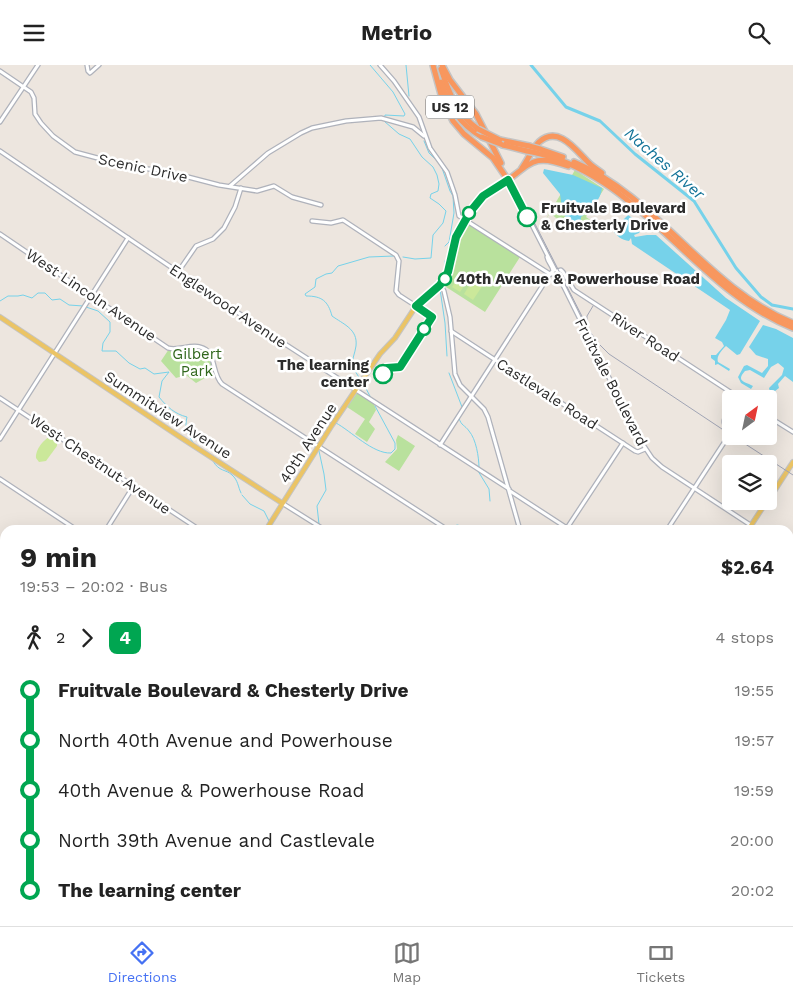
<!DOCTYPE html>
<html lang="en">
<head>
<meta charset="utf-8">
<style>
  :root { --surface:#fff; --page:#f6f6f6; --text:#222; --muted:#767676; --line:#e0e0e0; --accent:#4571f3 }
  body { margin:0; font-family:"Work Sans",sans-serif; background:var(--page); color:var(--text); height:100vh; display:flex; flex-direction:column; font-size:19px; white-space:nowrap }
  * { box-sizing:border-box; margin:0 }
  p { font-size:16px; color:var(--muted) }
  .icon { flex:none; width:28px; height:28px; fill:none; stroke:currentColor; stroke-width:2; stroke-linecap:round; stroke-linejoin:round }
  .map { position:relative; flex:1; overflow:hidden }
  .sheet { position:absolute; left:0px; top:460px; width:794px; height:401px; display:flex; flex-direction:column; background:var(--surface); border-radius:15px 15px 0 0; box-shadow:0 5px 20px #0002 }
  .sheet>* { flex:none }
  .badge { padding:0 10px; border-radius:8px; font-size:18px; line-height:32px }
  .needle { width:32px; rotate:33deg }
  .controls { position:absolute; left:722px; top:325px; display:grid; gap:10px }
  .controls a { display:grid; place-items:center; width:55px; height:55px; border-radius:5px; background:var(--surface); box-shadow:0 5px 20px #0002; font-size:25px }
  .map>.badge { position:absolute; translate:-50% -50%; box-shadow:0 0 0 2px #fff }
  .legs { display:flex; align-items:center; gap:8px; height:55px; padding:0 20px; font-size:16px }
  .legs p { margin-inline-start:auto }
  .headline { display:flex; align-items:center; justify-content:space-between; height:85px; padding:0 20px }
  h1 { font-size:28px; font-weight:700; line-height:38px }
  ul { padding:0 20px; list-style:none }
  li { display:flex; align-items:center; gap:18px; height:50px; font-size:19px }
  li i { display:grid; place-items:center; width:8px; height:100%; margin:0 6px; background:currentColor }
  li i::after { content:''; width:12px; height:12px; margin:-6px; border:4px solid; border-radius:50%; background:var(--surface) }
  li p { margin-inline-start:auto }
  li:first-child i { background:linear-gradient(#0000 50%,currentColor 0) }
  li:last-child i { background:linear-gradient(currentColor 50%,#0000 0) }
  header { display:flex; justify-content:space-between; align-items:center; height:65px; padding:0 20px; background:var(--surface); font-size:22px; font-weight:700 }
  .dock { display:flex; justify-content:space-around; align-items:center; height:70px; border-top:1px solid var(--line); background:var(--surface); font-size:14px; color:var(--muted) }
  .dock a { display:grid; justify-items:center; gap:2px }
  .dock .selected { color:var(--accent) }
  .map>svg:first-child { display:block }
</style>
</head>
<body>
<header><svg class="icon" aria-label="menu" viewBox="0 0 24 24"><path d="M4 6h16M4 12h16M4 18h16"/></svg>Metrio<svg class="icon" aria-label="search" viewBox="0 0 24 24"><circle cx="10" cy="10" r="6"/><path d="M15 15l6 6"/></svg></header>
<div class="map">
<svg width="793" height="861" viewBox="0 0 793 861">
  <rect width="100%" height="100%" fill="#ede6df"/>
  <g fill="#b9e19d">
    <polygon points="575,105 604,124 586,152 599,161 593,166 567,162 550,148 540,164"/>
    <polygon points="465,157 520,192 485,247 443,220 449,211 455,178"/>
    <path d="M193 283C210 284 212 292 214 308L196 318 186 310 176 313 161 296 169 284Z"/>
    <polygon points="357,328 374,339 376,345 369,357 375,364 367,377 355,369 365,354 347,342"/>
    <polygon points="398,370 415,381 399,406 385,397 397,384 396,375"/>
    <polygon points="0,652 5,655 5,740 3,743 0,739"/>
  </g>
  <g fill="#cbe89a">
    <polygon points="462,206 470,212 460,227 452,222"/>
    <polygon points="474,213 483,220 473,235 464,229"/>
    <path d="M52 371 57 374V381L46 396 39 397 36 393C35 385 44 373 52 371Z"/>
  </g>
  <g fill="#76d2ea">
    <path d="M544 104 573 110 602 123C601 135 590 146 581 152V156L573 158 567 156 562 143 560 129 543 108Z"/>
    <path d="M628 150 638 157 642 163 639 168 634 170 635 172 647 170H656L726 233 760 256 740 289 737 290 726 281C722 285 716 291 718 297L730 304 729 306 718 299 715 300V296L711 293V290H716L724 281 722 277 715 273 726 255 730 245 632 179 631 173 629 176C622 175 616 171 613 165Z"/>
    <path d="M763 260 776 264 793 273V317L785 311 778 319 779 323 767 332 770 327 769 323 782 310 784 303 778 298 771 302 764 313 750 305 745 306C735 317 746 317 753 321L751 324 741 318 738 312 744 301 747 300 762 308 768 301V294L756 290 749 282Z"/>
  </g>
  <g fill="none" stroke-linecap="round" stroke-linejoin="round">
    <g stroke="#76d2ea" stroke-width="1">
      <polyline points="370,0 393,27 405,49 404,51 385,50 384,56 399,69 410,74 422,92 433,102 437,110 439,119 438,126 431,129 430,133 439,139 446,146 443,158 433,170 431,193 415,194 403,192"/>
      <polyline points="406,0 409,31"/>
      <polyline points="424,76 429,88 437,96"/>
      <polyline points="442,103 450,126 453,131 454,148 449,177 445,181"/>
      <polyline points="440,216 445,208 445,196"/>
      <polyline points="440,224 445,258 447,291"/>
      <polyline points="0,236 8,231 18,231 23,230 32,233 38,228 45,228 52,235 60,234 69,240 83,241"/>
      <path d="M86 242 98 246 110 257V267L103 278 102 286H116L129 298 140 304 145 303 154 309 169 307 162 316 159 332C167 342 175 349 187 352 184 363 188 370 194 379"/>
      <polyline points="449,308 462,342"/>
      <path d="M360 314 352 301C352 294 355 288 356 281 358 264 343 259 332 251 328 236 322 231 306 231L305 229 315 222 316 214 326 209 332 208 338 201 345 199 369 192 394 191"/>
      <polyline points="363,318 371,333"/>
      <path d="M459 353C461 361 465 360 469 366 476 374 479 392 479 403"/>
      <path d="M336 358C351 366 373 389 391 388L395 384V378L375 341"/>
      <polyline points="319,386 324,409 326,425 317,441 319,459"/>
      <path d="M213 396C219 407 226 404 232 410 238 415 238 422 241 428"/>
      <polyline points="478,406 489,424 490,436"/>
      <polyline points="242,430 250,439 264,446 269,456"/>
      <polyline points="317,465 318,463"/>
      <polyline points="454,465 455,461 457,460 466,462"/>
      <polyline points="0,734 5,738"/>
      <polyline points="134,856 135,861"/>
    </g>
    <polyline stroke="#76d2ea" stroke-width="3" points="531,0 566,42 600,56 635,89 694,136 736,203 761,232 772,240 793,244"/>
    <defs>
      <g id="secondary">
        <polyline points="87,0 88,6 90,8 99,0"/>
        <polyline points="380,0 394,16 419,52 430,83 447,107 455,130 459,151 550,209 440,380"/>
        <polyline points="0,6 31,27 34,33 35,49 41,58 53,71 75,87 135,103 161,105 219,120 257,126 274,121 292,132 321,140"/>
        <polyline points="0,57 38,0"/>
        <polyline points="0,86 268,268 509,424"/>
        <polyline points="509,115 555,205"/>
        <polyline points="230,121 268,88 301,68 312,63 346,56 381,53 413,62 424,71"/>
        <polyline points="312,156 331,158 343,155 396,190 399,196 396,226 399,230 416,241"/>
        <path d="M0 169 168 283C179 286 190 279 200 282 217 286 211 308 222 319L448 465"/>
        <path d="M547 192C548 198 553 201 553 206L550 209H554L558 214"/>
        <polyline points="557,206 561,205 563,207 574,225 741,334"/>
        <polyline points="178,207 196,181 213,174 224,163 235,142 241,123"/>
        <polyline points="557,208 640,375 652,393 662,402 758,465"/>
        <polyline points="440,219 444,226 450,252 455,309 460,320 484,344 488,352 520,465"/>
        <polyline points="451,266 635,386 638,387 645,384"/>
        <polyline points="0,333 200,465"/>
        <polyline points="769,352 793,367"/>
        <polyline points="0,374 128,173"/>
        <polyline points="0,414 77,465"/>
        <polyline points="510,426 570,465"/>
        <polyline points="282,438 325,465"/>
        <polyline points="567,463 623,378"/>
        <polyline points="106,465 133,422"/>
        <polyline points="667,465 731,367"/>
        <polyline points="789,485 793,488"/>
        <polyline points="0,578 5,581"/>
        <polyline points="0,629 5,621"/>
        <polyline points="789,657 793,644"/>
        <polyline points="789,685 793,686"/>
        <polyline points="789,710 793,712"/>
        <polyline points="789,739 793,723"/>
        <polyline points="789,762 793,763"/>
        <polyline points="0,781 5,792"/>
        <polyline points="789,813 793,814"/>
        <polyline points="183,856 190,861"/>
        <polyline points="672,856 680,861"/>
        <polyline points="331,861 334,856"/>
        <polyline points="757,861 759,856"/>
      </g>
      <g id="primary">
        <polyline points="0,252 180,372 282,438"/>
        <polyline points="769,434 793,397"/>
        <polyline points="266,465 332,360 380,289 395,273 416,241 445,213 448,207 456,172 470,147 483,131 508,115"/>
        <polyline points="748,465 767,436"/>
        <polyline points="61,856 66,861"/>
        <polyline points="426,856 433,861"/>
        <polyline points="492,861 495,856"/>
      </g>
      <g id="highway">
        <polyline points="433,0 442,33 453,56 464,69 493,93 508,115"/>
        <polyline points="442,0 450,15 476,49 501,98"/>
        <path d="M441 4C449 28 457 49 478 64"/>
        <path d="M441 17C449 41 459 59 482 72"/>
        <polyline points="500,75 529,81"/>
        <polyline points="503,80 527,86"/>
        <polyline points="540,84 563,92"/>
        <path d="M537 88C643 113 694 224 793 263"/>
        <path d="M574 97C658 132 706 223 793 258"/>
        <path d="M522 103C528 95 532 84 539 77 558 60 575 84 587 96 591 101 597 104 602 108"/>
        <path d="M508 115C533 96 536 89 568 101"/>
      </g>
    </defs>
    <use href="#secondary" stroke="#afb2bb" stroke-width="5.5"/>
    <use href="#primary" stroke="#c4c4c4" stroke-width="6"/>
    <use href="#highway" stroke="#c4c4c4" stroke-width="8"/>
    <use href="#secondary" stroke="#fff" stroke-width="3"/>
    <use href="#primary" stroke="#ebc465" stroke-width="4"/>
    <use href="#highway" stroke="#f8975e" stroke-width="5"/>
    <g stroke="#a1a5b5" stroke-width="1">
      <polyline points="534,157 589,265 597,277 609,289 731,370"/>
      <polyline points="587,260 587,251 593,241"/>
      <path d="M726 366C719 358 722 352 727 344"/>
      <polyline points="733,371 793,410"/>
      <polyline points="766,856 781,861"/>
    </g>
    <defs>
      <g id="highway-bridge">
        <polyline points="478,64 500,75"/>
        <polyline points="482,72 503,80"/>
        <polyline points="529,81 540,84"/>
        <polyline points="527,86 537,88"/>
      </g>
    </defs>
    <use href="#highway-bridge" stroke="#c4c4c4" stroke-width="8" stroke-linecap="butt"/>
    <use href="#highway-bridge" stroke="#f8975e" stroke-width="5"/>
  </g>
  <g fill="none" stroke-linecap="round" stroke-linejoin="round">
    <defs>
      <polyline id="line-1" points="383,309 387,303 400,302 432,252 416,241 440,220 448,207 456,172 470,147 483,131 508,115 527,152"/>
    </defs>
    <use href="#line-1" stroke="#fff" stroke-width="11"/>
    <use href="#line-1" stroke="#00a651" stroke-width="8"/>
  </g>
  <g fill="#fff" stroke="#00a651" stroke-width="2.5">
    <circle cx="469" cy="148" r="6"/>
    <circle cx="527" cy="152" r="9"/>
    <circle cx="445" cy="214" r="6"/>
    <circle cx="424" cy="264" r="6"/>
    <circle cx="383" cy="309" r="9"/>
  </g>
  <g text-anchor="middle" stroke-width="5" stroke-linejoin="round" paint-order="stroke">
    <rect fill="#fff" stroke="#6b6b6b" stroke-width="1" x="426" y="30.5" width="48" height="23" rx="4"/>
    <g font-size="14" font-weight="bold" fill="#2c2c2c">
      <text x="450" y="47">US 12</text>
    </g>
    <g font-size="15" fill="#2c2c2c" stroke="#fff">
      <text transform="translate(143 103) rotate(12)" y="5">Scenic Drive</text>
      <text transform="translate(91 230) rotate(34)" y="5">West Lincoln Avenue</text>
      <text transform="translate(228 241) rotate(34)" y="5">Englewood Avenue</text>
      <text transform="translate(645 272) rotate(33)" y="5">River Road</text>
      <text transform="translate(611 317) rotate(63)" y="5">Fruitvale Boulevard</text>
      <text transform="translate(547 329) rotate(33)" y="5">Castlevale Road</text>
      <text transform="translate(168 350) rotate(33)" y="5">Summitview Avenue</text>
      <text transform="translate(308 378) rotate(-57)" y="5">40th Avenue</text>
      <text transform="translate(100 399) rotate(34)" y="5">West Chestnut Avenue</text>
    </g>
    <g font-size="15" font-weight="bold" fill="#2c2c2c" stroke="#fff" text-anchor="start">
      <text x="541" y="148">Fruitvale Boulevard<tspan x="541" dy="17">&amp; Chesterly Drive</tspan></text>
      <text x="456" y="219">40th Avenue &amp; Powerhouse Road</text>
      <text x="369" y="305" text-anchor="end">The learning<tspan x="369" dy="17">center</tspan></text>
    </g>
    <g font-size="15" fill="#31671d" stroke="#fff">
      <text x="197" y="294">Gilbert<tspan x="197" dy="17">Park</tspan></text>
    </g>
    <g font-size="16" font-style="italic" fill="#137398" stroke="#fff">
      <text transform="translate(665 98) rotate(41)" y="6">Naches River</text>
    </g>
  </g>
</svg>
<div class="controls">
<a><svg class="needle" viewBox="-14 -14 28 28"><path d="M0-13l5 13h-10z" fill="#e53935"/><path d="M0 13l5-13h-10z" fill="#767676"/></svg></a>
<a><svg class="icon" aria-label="layers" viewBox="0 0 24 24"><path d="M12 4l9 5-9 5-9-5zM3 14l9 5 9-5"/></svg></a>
</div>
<section class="sheet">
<div class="headline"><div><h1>9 min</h1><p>19:53 – 20:02 · Bus</p></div><b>$2.64</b></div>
<div class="legs"><svg class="icon" aria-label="walk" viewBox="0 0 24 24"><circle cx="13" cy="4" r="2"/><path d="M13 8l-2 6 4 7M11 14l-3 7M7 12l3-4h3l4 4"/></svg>2<svg class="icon" aria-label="forward" viewBox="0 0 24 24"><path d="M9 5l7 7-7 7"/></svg><b class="badge" style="background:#00a651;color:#fff">4</b><p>4 stops</p></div>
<ul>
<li><i style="color:#00a651"></i><b>Fruitvale Boulevard &amp; Chesterly Drive</b><p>19:55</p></li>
<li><i style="color:#00a651"></i><span>North 40th Avenue and Powerhouse</span><p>19:57</p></li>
<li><i style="color:#00a651"></i><span>40th Avenue &amp; Powerhouse Road</span><p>19:59</p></li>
<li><i style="color:#00a651"></i><span>North 39th Avenue and Castlevale</span><p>20:00</p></li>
<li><i style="color:#00a651"></i><b>The learning center</b><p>20:02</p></li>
</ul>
</section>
</div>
<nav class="dock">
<a class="selected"><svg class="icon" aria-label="directions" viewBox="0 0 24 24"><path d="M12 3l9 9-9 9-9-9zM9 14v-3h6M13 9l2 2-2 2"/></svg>Directions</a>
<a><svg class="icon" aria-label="map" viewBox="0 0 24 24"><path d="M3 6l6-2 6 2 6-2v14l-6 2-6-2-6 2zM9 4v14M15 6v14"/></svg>Map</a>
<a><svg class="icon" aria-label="tickets" viewBox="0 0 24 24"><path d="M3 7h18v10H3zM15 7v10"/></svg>Tickets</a>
</nav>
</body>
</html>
